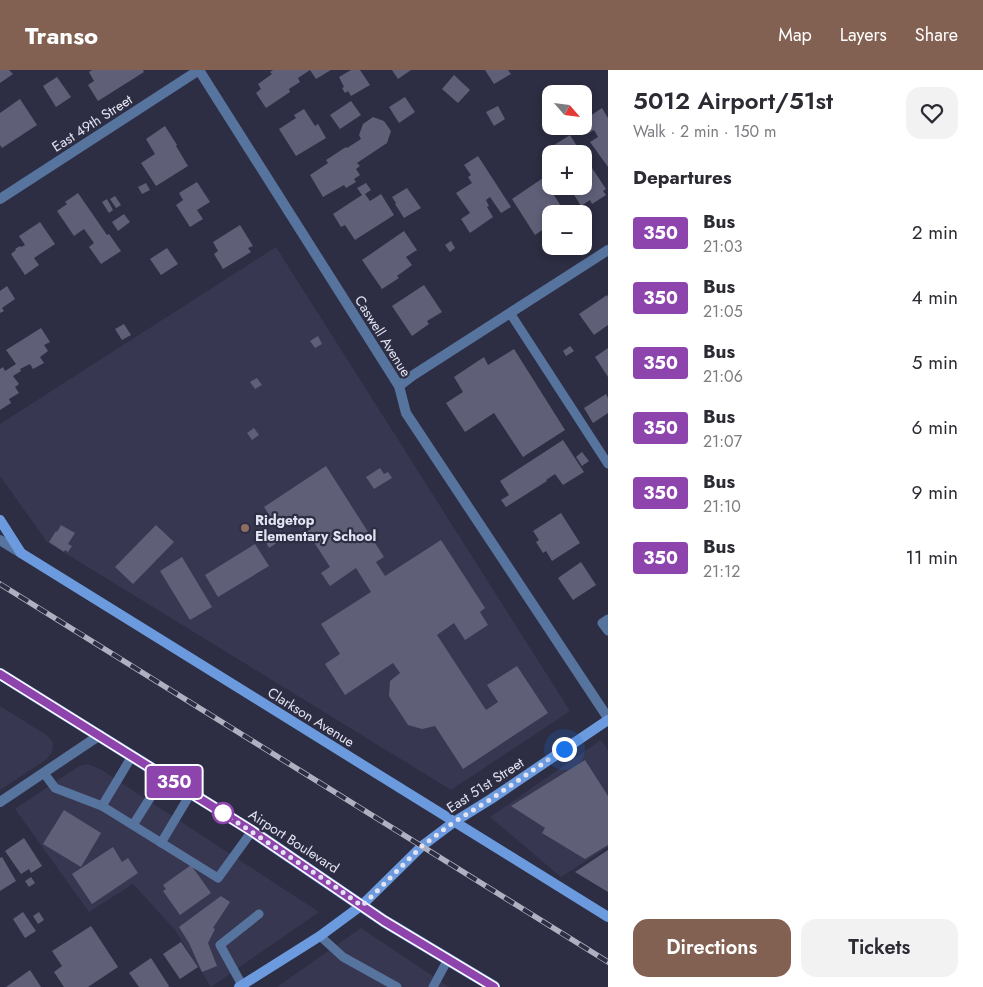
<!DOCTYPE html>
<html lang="en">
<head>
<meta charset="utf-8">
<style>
  :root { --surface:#fff; --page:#f2f2f3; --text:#2b2b33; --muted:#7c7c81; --accent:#836152 }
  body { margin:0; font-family:Jost,sans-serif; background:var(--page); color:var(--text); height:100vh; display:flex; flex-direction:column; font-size:19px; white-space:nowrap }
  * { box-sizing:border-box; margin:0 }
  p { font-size:16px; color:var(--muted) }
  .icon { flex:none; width:28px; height:28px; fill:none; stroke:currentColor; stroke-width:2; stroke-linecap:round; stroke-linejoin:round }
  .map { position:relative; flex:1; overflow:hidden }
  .sheet { display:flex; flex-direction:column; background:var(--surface); width:375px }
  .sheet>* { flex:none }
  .badge { padding:0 10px; border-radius:4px; font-size:18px; line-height:32px }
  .needle { width:32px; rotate:118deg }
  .fabs { position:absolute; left:542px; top:15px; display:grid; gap:10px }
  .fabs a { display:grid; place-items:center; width:50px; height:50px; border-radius:10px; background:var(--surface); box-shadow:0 2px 8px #0003; font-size:25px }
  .you { position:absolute; width:25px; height:25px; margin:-12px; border:4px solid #fff; border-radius:50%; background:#1a73e8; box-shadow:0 0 0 8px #1a73e833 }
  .map>.badge { position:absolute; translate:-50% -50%; box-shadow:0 0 0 2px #fff }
  h2 { padding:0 25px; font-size:19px; line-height:45px }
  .round { display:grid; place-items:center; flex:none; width:52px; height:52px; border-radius:15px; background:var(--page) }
  .summary { display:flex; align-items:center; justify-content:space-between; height:85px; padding:0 25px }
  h1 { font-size:24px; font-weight:600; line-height:38px }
  .cta { display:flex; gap:10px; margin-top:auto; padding:10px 25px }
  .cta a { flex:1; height:58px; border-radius:15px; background:var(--accent); color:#fff; font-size:20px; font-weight:600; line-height:58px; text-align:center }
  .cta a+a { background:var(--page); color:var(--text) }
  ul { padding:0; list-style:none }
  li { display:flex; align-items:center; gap:15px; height:65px; padding:0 25px }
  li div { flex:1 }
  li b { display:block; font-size:19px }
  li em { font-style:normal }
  li .badge { min-width:55px; font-weight:700; text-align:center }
  header { display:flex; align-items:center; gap:30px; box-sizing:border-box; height:70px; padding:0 25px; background:var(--accent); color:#fff }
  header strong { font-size:24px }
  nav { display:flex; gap:28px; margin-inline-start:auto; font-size:18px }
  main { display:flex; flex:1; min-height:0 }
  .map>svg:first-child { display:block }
</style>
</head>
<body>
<header>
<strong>Transo</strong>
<nav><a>Map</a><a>Layers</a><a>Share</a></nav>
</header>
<main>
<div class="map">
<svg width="608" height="917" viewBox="0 0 608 917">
  <rect width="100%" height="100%" fill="#2d2d43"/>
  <g fill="#383751">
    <polygon points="276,177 570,641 451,720 47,472 0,406 0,354"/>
    <polygon points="0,636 48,666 53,672 52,682 47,689 0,720"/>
    <polygon points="601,670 608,680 608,777 561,807 490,747"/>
    <polygon points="88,694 100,699 319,842 211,917 175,860 133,814 89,842 15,739 79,696"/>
    <polygon points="361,858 449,917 277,917"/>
  </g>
  <g fill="#5f5f78">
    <polygon points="0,0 9,0 13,4 0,13"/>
    <polygon points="92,0 143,0 144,2 98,31 88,15 94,11 89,2"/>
    <polygon points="273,0 310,0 298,8 300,12 289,19 290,22 266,38 256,23 261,19 258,14 272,4 270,2"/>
    <polygon points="310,0 331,0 316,9"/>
    <polygon points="351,0 360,0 370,15 351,26 348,21 345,23 342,18 344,17 339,7"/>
    <polygon points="392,0 411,0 398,9"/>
    <polygon points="485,0 508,0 511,4 494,14"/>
    <polygon points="454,5 470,20 458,33 442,19"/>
    <polygon points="57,7 71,27 56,37 43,16"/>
    <polygon points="405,27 415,42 399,53 389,37"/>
    <polygon points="20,29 37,55 2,78 0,75 0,43"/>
    <polygon points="351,31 361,45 340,59 330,45"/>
    <polygon points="498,36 505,49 494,56 486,42"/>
    <polygon points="602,38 608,48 608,97 590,72 598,67 594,60 587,64 582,56 584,56 584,50"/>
    <polygon points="304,39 315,56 318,54 326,68 296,86 279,59 296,48 294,45"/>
    <polygon points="373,47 384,51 391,61 387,73 357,93 360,96 356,99 360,105 354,109 356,112 346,118 344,115 323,127 310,105 328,93 326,90 346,77 347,78 361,69 359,65 363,54"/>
    <polygon points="165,56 177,75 176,76 188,96 156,116 141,93 155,84 146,69"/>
    <polygon points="570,65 582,84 552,84 555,82 551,77"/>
    <polygon points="478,86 511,137 501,143 490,127 486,130 489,136 487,137 493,147 470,163 461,149 470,143 456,123 472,113 468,107 471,105 464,95"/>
    <polygon points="584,86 606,119 603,121 606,125 592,134 590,130 581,136 569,117 584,116"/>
    <polygon points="543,108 566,144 551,144 551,154 535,165 512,129"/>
    <polygon points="197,112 210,132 197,140 203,149 190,157 176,135 183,130 179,123"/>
    <polygon points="146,113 150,120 142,124 138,117"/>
    <polygon points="366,113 371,120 365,124 370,131 381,124 394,145 355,170 345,155 341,157 333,144 362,125 357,118"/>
    <polygon points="407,118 421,138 404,148 395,134 396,133 392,127"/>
    <polygon points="78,123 107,165 109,164 121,181 101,194 89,177 94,173 84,159 74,166 57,141 67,134 65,132"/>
    <polygon points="115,126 121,135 116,138 110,129"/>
    <polygon points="107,129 113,140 109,143 102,132"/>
    <polygon points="124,144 130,152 118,161 112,152"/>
    <polygon points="40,152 55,174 34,188 39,195 25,205 11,184 16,180 15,179 20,176 21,177 25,175 19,166"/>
    <polygon points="240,155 253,176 248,178 251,182 223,199 214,184 218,181 213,172"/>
    <polygon points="404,161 417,180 406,187 412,195 397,206 399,208 382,219 362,190"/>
    <polygon points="451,171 455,178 450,182 445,175"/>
    <polygon points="167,178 178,194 161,205 150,189"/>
    <polygon points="424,215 442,242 427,251 429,254 412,266 392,236"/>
    <polygon points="7,216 15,229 2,238 4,241 0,243 0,221"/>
    <polygon points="607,225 608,227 608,255 594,265 579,244"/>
    <polygon points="124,254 131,265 122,270 115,259"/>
    <polygon points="41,258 50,272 44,275 48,281 40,287 44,293 33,299 30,294 20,299 21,301 13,306 19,314 15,317 19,323 9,329 11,333 0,340 0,299 3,297 5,301 16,294 6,280"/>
    <polygon points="318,266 322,274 315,278 310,271"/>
    <polygon points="570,276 574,281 566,286 563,281"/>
    <polygon points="608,278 608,307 595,287"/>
    <polygon points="514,279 565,360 523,387 494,343 465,362 446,333 463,322 454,307 484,287 488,295"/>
    <polygon points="257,308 262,315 255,319 250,312"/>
    <polygon points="606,324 608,328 608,343 593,353 584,338"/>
    <polygon points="254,358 259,365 252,370 247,363"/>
    <polygon points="563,370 584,402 563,415 555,404 546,410 547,411 506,437 501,430 509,425 500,411"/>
    <polygon points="582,382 589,391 582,396 576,387"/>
    <polygon points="326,396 384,487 376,492 385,506 441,470 485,538 480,542 488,555 465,570 454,553 437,565 486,640 498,632 487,615 517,596 548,643 463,699 435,656 422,659 408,655 389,626 390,611 400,603 393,593 345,625 325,594 340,584 321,554 371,522 356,498 330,516 321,503 330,497 299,449 280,461 264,437"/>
    <polygon points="380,398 384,404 388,402 392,408 374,419 366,407"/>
    <polygon points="561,443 580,473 552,491 546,481 543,483 536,472 539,470 533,461"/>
    <polygon points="61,455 75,463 68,474 72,476 68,482 65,480 64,482 49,472 56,461 57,462"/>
    <polygon points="156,455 174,472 133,514 115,497"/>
    <polygon points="274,465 278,472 269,478 265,470"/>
    <polygon points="255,474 269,496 218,527 205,505"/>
    <polygon points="182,487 212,537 190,550 160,501"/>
    <polygon points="581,492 596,515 573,530 558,508"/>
    <polygon points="585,690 608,726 608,775 585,789 542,763 545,758 511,736"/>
    <polygon points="64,740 101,763 81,797 43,774"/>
    <polygon points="24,768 42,796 31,803 29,799 21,804 5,781"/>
    <polygon points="113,777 122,792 128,788 138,803 92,834 72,804"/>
    <polygon points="608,780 608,822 575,802"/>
    <polygon points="2,787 16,811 0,821 0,788"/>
    <polygon points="191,795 211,823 180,845 163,821 166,819 163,815"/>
    <polygon points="31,807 35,813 29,817 25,811"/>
    <polygon points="221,826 230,832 213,858 215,859 208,873 217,896 202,902 189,873 179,857"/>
    <polygon points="23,842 36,861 25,868 13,849"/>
    <polygon points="39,842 44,850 38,854 33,846"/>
    <polygon points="91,856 118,897 88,917 64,917 54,902 62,896 52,881"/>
    <polygon points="181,872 198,897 180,909 163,884"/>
    <polygon points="151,888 169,916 168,917 139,917 129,903"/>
    <polygon points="30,900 41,917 6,917"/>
  </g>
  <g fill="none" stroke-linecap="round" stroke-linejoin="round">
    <g stroke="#57749f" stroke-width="9">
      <polyline points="510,243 608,394"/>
      <polyline points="608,549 602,553 608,561"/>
      <polyline points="44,703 55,718 102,736 132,686"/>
      <polyline points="102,736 218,808 252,761"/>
      <polyline points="133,755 164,706"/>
      <polyline points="161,773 191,723"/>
      <polyline points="320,866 343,887 397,917"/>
      <polyline points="242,915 220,875 259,844"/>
      <polyline points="433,917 448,889"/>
    </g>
    <g stroke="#57749f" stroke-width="10">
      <polyline points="199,0 399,316 406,343 608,648"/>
      <polyline points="0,129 199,0"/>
      <polyline points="399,316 412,306 608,180"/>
      <polyline points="0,470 21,483"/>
      <polyline points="0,732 100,665"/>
    </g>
    <g stroke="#6c9ade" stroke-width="10">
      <polyline points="0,450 21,483 608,847"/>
      <polyline points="239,917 320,866 362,835 422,776 454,752 491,729 608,650"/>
    </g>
    <polyline stroke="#88b7fe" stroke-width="12" points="0,604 252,761 384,851 494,917"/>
    <defs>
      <polyline id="rail" points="0,514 608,892"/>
    </defs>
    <use href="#rail" stroke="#afb0c0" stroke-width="5.5"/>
    <use href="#rail" stroke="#2d2d43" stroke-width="4" stroke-dasharray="11" stroke-linecap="butt"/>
  </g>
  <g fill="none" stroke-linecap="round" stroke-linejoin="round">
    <defs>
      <polyline id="line" points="0,604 252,761 384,851 494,917"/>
    </defs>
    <use href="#line" stroke="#fff" stroke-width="11"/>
    <use href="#line" stroke="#8e44ad" stroke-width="8"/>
    <polyline stroke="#e3e4f2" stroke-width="5" stroke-dasharray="0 9" points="223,743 334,816 362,836 422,776 454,752 491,729 564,679"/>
  </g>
  <circle fill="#8d6e63" stroke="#2d2d43" stroke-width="2" cx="245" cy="458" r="5"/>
  <circle fill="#fff" stroke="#8e44ad" stroke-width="2.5" cx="223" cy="743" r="10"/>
  <g text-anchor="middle" stroke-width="4.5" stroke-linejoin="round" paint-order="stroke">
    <g font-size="14" fill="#e3e4f2" stroke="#2d2d43">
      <text transform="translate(92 53) rotate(-33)" y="5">East 49th Street</text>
      <text transform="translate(383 266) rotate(58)" y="5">Caswell Avenue</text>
      <text transform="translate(311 647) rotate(32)" y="5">Clarkson Avenue</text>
      <text transform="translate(485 715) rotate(-33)" y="5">East 51st Street</text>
      <text transform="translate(294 771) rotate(33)" y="5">Airport Boulevard</text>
    </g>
    <g font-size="14" font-weight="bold" fill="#e3e4f2" stroke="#2d2d43" text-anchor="start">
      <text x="255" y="455">Ridgetop<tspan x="255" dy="16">Elementary School</tspan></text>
    </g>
  </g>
</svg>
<div class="fabs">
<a><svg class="needle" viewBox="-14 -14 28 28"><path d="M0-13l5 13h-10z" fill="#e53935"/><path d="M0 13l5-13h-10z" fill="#7c7c81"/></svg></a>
<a>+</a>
<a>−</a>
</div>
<div class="you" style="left:564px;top:679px"></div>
<b class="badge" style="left:174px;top:712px;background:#8e44ad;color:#fff">350</b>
</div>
<section class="sheet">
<div class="summary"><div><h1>5012 Airport/51st</h1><p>Walk · 2 min · 150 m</p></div><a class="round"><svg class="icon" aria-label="heart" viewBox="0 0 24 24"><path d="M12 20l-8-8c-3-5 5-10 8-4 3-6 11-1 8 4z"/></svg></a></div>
<h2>Departures</h2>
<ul>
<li><span class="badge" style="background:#8e44ad;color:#fff">350</span><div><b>Bus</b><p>21:03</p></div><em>2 min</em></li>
<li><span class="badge" style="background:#8e44ad;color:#fff">350</span><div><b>Bus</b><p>21:05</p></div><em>4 min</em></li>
<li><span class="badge" style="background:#8e44ad;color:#fff">350</span><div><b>Bus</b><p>21:06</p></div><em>5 min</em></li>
<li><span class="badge" style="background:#8e44ad;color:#fff">350</span><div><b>Bus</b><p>21:07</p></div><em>6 min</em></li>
<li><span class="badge" style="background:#8e44ad;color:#fff">350</span><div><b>Bus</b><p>21:10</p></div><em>9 min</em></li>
<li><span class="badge" style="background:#8e44ad;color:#fff">350</span><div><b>Bus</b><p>21:12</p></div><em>11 min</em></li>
</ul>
<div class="cta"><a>Directions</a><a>Tickets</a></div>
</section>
</main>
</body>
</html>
